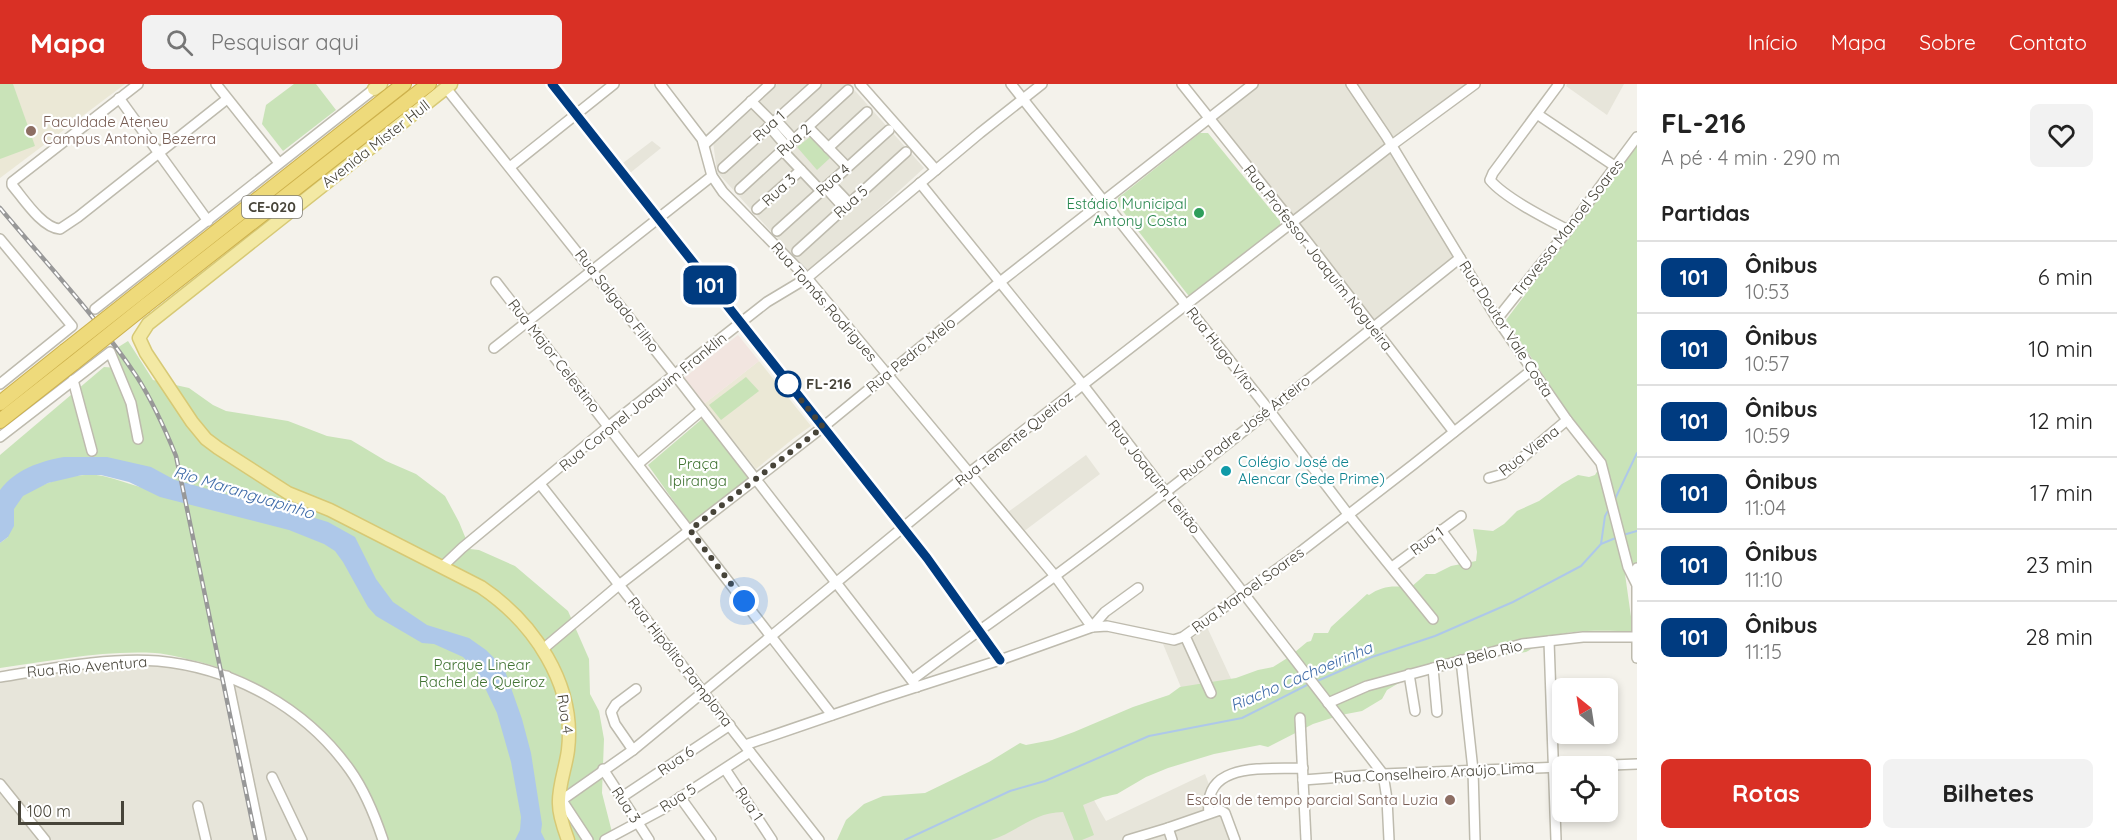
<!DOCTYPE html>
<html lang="pt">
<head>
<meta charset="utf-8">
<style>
  :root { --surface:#fff; --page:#f2f2f2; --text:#222; --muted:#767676; --line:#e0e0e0; --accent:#d93025 }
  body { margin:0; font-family:Quicksand,sans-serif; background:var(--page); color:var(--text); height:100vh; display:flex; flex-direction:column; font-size:22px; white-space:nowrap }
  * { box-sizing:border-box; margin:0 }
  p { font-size:20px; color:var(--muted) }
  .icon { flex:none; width:33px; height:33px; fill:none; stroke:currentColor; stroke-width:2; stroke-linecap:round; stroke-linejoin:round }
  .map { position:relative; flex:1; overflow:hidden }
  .panel { display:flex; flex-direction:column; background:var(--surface); width:480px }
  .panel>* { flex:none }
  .badge { padding:0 12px; border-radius:9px; font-size:21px; line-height:39px }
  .needle { width:39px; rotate:330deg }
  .controls { position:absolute; left:1552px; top:594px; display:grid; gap:12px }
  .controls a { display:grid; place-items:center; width:66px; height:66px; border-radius:9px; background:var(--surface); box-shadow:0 3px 9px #0003; font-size:30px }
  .scale { position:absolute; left:18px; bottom:15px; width:106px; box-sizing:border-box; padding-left:6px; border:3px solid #474439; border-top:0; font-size:16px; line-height:21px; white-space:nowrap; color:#474439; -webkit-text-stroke:4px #fff; paint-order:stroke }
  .you { position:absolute; width:30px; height:30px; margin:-15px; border:4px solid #fff; border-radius:50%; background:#1a73e8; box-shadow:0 0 0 9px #1a73e833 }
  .map>.badge { position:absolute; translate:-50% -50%; box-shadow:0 0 0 3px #fff }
  h2 { padding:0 24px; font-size:22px; line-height:54px }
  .round { display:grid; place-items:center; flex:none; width:63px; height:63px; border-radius:9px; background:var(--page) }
  .headline { display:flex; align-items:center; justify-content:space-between; height:102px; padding:0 24px }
  h1 { font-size:28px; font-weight:700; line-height:45px }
  .action { display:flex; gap:12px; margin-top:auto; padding:12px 24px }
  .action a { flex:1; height:69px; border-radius:9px; background:var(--accent); color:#fff; font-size:24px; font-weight:700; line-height:69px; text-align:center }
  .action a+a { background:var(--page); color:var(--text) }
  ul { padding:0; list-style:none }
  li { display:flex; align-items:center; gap:18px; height:72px; padding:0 24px; border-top:2px solid var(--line) }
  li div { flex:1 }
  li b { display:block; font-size:22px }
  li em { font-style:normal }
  li .badge { min-width:66px; font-weight:700; text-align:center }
  header { display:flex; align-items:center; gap:36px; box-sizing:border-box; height:84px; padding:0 30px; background:var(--accent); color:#fff }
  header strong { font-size:28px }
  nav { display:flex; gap:33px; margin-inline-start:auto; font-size:21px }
  .search { width:420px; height:54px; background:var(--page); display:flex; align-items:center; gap:15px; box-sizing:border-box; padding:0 21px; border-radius:9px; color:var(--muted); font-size:22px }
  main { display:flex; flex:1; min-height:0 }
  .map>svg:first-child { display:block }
</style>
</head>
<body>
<header>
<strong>Mapa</strong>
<div class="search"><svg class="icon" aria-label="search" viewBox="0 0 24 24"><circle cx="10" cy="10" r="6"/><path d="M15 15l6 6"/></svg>Pesquisar aqui</div>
<nav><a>Início</a><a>Mapa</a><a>Sobre</a><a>Contato</a></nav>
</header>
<main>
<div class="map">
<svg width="1637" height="756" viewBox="0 0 1637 756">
  <rect width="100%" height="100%" fill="#f4f2eb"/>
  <g fill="#e7e5da">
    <polygon points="777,0 849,0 924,84 810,188 806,186 717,88 713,58"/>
    <polygon points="1248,0 1470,0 1388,58 1454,173 1372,238 1205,36"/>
    <polygon points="1567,0 1624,0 1607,31 1566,2"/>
    <polygon points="652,57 661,64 630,89 623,79"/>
    <polygon points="1086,371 1100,390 1023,448 1008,428"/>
    <polygon points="1207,543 1239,612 1190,625 1163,560 1174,561 1186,559"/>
    <polygon points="158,577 223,591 256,756 0,756 0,593 53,584"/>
    <polygon points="227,592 290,626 351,687 383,756 261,756"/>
    <polygon points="1205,690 1230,756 959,756 1087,704 1106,737"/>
  </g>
  <g fill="#ebe8d6">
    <polygon points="0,0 125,0 0,94"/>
    <polygon points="759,277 811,342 794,354 756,385 704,320"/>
  </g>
  <polygon fill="#f2e5e0" points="738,251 759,277 704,320 684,294"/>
  <g fill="#c9e3b8" fill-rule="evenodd">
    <polygon points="0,0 13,0 35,62 0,75"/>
    <polygon points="294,0 316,0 336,26 283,67 262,40 266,21"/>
    <polygon points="1200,49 1208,49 1280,137 1280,143 1194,211 1188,211 1118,121 1118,114"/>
    <polygon points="810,53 830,74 817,86 797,63"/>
    <path d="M1637 62V480L1625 490 1633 547C1605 547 1571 544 1544 555 1537 558 1533 565 1526 568L1481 575 1469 581H1458L1409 593 1387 606 1382 615 1362 627 1341 631 1313 640 1268 663 1260 661 1214 670 1168 684 1146 693 1117 710 1103 713 1083 721 1094 751 1082 756H1074L1063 728C1034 728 1017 748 991 756H837L846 736 864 720 883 712 925 709 989 678 1020 659 1026 661 1052 656 1074 648 1133 623 1169 611 1180 603 1236 594 1258 586 1273 583 1289 573 1307 558 1311 557 1314 549H1328L1331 543 1367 510 1369 511C1382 502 1394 501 1410 504L1426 490H1435L1451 482 1476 477 1477 468 1473 445 1493 447 1504 440 1517 427 1539 417 1562 400 1578 391 1589 393 1595 391 1598 386 1592 364 1506 236Z"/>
    <path d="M128 257 153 296 189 304 213 321 226 327 288 337 327 352 351 356 386 377 416 390 445 412 459 438 470 465 479 466 515 482 568 527 589 575 590 610 599 627 604 655 602 709 614 756H387C361 667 288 601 200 578 185 575 170 570 155 569 104 566 50 577 0 584V459L8 453 0 448V371L104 283 119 284 112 267ZM48 388 128 391 144 404C131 401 117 395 103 392 79 387 46 397 25 410Z"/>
    <polygon points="746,293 759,307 721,336 709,321"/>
    <polygon points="702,335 706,336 749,396 690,440 648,381"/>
  </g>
  <path fill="#aec8e9" d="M64 373H107L151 383 175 396 190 400 257 419 292 427 328 438 355 453 376 495 393 518 427 541 469 554 486 566 504 584 522 635 531 669 542 740 541 748 545 756H515L520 746 521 733 511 678 497 629 477 587 463 573 434 560 422 559 376 532 368 523 343 478 335 467 324 460 289 446 160 413 129 398 101 391H82L48 399 23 412 14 425V442L8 453 0 459V406C15 386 40 377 64 373Z"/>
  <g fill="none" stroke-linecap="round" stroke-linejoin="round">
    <g stroke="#aec8e9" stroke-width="2">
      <polyline points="1615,415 1637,369"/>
      <polyline points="1623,451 1637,447"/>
      <polyline points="1601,460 1618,453"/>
      <polyline points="1315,598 1372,573 1435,552 1513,518 1581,482 1601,460 1605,432 1609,425"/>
      <polyline points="905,756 1010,707 1045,697 1149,652 1242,634 1309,600"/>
    </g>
    <defs>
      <g id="minor">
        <path d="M138 0 12 98V101C23 114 42 144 60 145L78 133 227 15"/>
        <polyline points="216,0 279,79"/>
        <polyline points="552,0 927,474 1000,576"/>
        <polyline points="660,0 702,55 712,92 723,108 807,194 1055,492 1092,543 1105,528 1138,504"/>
        <polyline points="860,0 936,86"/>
        <polyline points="1011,0 1269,326 1348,430 1433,535"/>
        <polyline points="1182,0 1292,138 1454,348"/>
        <polyline points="1351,0 1386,52 1497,235 1567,336 1601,379 1628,483 1636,499"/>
        <path d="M1559 0 1493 89 1490 96C1505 114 1547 135 1568 146"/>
        <polyline points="446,4 675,291 917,603"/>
        <polyline points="119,14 208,137"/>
        <polyline points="751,17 773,39"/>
        <polyline points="1537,30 1616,83"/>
        <polyline points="776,36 794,56"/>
        <polyline points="769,42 787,63"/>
        <polyline points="808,43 847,83"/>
        <polyline points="705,60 770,0"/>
        <polyline points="828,64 867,28"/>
        <polyline points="783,67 821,107"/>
        <polyline points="510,83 614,0"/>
        <polyline points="723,84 816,0"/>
        <polyline points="830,99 849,119"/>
        <polyline points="920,99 1083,301 1383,690 1387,715 1389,756"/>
        <polyline points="825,103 844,124"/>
        <polyline points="740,105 848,6"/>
        <polyline points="757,125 801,86"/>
        <polyline points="777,147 889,46"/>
        <polyline points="0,155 72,242 0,300"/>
        <polyline points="797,167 906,68"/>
        <polyline points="496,198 832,631"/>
        <polyline points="95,225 374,5"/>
        <polyline points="1497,235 1568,146 1637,53"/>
        <polyline points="494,264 712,92"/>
        <polyline points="73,296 92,367"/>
        <polyline points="0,353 110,268 131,319 138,355"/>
        <polyline points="638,380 702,326"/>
        <polyline points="1489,394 1503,390 1567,336"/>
        <polyline points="540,400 819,756"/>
        <polyline points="1441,446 1466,480"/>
        <polyline points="443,482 462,464 609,342 767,218 807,194 980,49 1042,0"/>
        <polyline points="1392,483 1461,432"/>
        <polyline points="1637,484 1637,574"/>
        <polyline points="1185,552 1211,609"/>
        <polyline points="1549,557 1556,756"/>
        <polyline points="543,565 619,501 823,343 1000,198 1253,0"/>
        <polyline points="1461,576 1473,686 1475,756"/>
        <polyline points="1433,584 1437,628"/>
        <polyline points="1409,590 1415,627"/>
        <polyline points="227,592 261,756"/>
        <path d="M0 593C50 585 107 573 158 577 234 584 306 624 350 686 365 707 375 732 383 756"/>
        <path d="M912 596C959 560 1008 527 1055 492 1193 390 1326 281 1460 174"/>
        <polyline points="1328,619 1367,602 1522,560 1583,553 1636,553"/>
        <polyline points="1300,634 1306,756"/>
        <polyline points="745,661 882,614 1000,576 1092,543 1107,542 1174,556 1183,553 1295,472 1414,380 1532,286"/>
        <polyline points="633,666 615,640 611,628 616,620 636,605"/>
        <polyline points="603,685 649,756"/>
        <polyline points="725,685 772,756"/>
        <polyline points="272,693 302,756"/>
        <polyline points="1303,696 1383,690 1637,680"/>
        <polyline points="0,700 45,756"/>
        <polyline points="622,713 730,641"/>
        <polyline points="680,713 711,756"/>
        <polyline points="561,715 588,756"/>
        <polyline points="559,718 633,666 969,389 1392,61 1475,0"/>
        <polyline points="198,722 206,756"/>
        <path d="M1209 729C1203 676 1268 686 1303 684"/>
        <polyline points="1168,744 1172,756"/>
        <polyline points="605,756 661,726 750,668"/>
        <polyline points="1128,756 1168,744 1220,726 1225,729 1235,756"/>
      </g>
      <g id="major">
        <path d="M451 0 148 240 139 254 146 269 192 338 206 355 218 364 288 409 330 426 481 503C533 538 576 600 568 666 566 683 558 703 559 720 559 732 564 745 568 756"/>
        <polyline points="374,5 381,0"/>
      </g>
      <g id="highway">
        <polyline points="136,211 404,0"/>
        <polyline points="145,222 429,0"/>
        <polyline points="0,319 65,267"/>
        <polyline points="0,337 75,278"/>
      </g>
    </defs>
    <use href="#minor" stroke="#bebbae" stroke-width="12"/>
    <use href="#major" stroke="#d7c975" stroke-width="15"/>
    <use href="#highway" stroke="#cdb14c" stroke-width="16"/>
    <use href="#minor" stroke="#fff" stroke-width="9"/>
    <use href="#major" stroke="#f3e9a4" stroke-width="12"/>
    <use href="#highway" stroke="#eeda7b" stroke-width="14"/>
    <defs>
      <path id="rail" d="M0 124C46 179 97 233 137 293 153 318 165 345 176 372L256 756"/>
    </defs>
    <use href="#rail" stroke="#989898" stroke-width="4.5"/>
    <use href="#rail" stroke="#fff" stroke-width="2" stroke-dasharray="7" stroke-linecap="butt"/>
    <defs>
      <g id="highway-bridge">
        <polyline points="65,267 136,211"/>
        <polyline points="75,278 145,222"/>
      </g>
    </defs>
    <use href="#highway-bridge" stroke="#cdb14c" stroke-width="16" stroke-linecap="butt"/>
    <use href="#highway-bridge" stroke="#eeda7b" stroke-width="14"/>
  </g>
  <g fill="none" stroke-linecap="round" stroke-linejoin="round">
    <defs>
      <polyline id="line" points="552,0 927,474 1000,576"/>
    </defs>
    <use href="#line" stroke="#fff" stroke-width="14"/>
    <use href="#line" stroke="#003b80" stroke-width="9"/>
    <polyline stroke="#474439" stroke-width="6" stroke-dasharray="0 10.8" points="744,517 690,446 823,343 788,300"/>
  </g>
  <g fill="#8d6e63" stroke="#fff" stroke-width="2">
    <circle cx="31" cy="47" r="6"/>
    <circle cx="1450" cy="716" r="6"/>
  </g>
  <circle fill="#2e9e5b" stroke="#fff" stroke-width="2" cx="1199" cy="129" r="6"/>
  <circle fill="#fff" stroke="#003b80" stroke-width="3" cx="788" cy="300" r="12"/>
  <circle fill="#0f9aa8" stroke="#fff" stroke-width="2" cx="1226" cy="387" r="6"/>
  <g text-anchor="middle" stroke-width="4.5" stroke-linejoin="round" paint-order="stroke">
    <rect fill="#fff" stroke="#7e7c74" stroke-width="1.5" x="242" y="112" width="60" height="22" rx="4.5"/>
    <g font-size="14" font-weight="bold" fill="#474439">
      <text x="272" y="128">CE-020</text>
    </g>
    <g font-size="15" fill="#785e54" stroke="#fff" text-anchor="start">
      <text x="43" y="43">Faculdade Ateneu<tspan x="43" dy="17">Campus Antonio Bezerra</tspan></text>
      <text x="1438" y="721" text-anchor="end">Escola de tempo parcial Santa Luzia</text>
    </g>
    <g font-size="15" fill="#474439" stroke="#fff">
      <text transform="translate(769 42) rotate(-42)" y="5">Rua 1</text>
      <text transform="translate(794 56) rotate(-42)" y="5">Rua 2</text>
      <text transform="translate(376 60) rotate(-38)" y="5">Avenida Mister Hull</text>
      <text transform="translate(833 96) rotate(-42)" y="5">Rua 4</text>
      <text transform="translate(779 106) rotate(-42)" y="5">Rua 3</text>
      <text transform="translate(851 118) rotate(-42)" y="5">Rua 5</text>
      <text transform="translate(1568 144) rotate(-52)" y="5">Travessa Manoel Soares</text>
      <text transform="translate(1318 174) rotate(52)" y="5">Rua Professor Joaquim Nogueira</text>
      <text transform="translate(617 217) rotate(52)" y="5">Rua Salgado Filho</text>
      <text transform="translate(824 218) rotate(49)" y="5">Rua Tomás Rodrigues</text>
      <text transform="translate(1506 245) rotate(57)" y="5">Rua Doutor Vale Costa</text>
      <text transform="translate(1222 267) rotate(52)" y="5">Rua Hugo Vítor</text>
      <text transform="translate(911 271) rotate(-39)" y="5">Rua Pedro Melo</text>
      <text transform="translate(554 272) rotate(52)" y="5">Rua Major Celestino</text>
      <text transform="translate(643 318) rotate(-39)" y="5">Rua Coronel Joaquim Franklin</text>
      <text transform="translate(1245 344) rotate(-38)" y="5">Rua Padre José Arteiro</text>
      <text transform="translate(1014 355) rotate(-38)" y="5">Rua Tenente Queiroz</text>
      <text transform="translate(1529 367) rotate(-38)" y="5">Rua Viena</text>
      <text transform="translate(1154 393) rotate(52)" y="5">Rua Joaquim Leitão</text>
      <text transform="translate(1427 457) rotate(-36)" y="5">Rua 1</text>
      <text transform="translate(1248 506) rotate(-36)" y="5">Rua Manoel Soares</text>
      <text transform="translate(1479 572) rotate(-14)" y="5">Rua Belo Rio</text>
      <text transform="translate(680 578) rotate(52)" y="5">Rua Hipólito Pamplona</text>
      <text transform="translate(87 583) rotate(-5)" y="5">Rua Rio Aventura</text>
      <text transform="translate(565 630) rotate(82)" y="5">Rua 4</text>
      <text transform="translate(676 677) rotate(-34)" y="5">Rua 6</text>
      <text transform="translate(1434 689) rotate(-3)" y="5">Rua Conselheiro Araújo Lima</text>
      <text transform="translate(678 714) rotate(-32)" y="5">Rua 5</text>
      <text transform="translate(749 720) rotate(56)" y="5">Rua 1</text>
      <text transform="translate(626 721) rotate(57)" y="5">Rua 3</text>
    </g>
    <g font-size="15" fill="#27864d" stroke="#fff" text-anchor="end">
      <text x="1187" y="125">Estádio Municipal<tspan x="1187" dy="17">Antony Costa</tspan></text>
    </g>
    <g font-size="15" font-weight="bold" fill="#474439" stroke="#fff" text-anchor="start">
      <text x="806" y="305">FL-216</text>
    </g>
    <g font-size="15" fill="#0d838f" stroke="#fff" text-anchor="start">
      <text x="1238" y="383">Colégio José de<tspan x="1238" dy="17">Alencar (Sede Prime)</tspan></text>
    </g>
    <g font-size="15" fill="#417333" stroke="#fff">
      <text x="698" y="385">Praça<tspan x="698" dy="17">Ipiranga</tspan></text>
      <text x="482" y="586">Parque Linear<tspan x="482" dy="17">Rachel de Queiroz</tspan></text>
    </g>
    <g font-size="16" font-style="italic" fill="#3e6ba8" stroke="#fff">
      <text transform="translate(244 408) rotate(17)" y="6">Rio Maranguapinho</text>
      <text transform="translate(1301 592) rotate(-23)" y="6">Riacho Cachoeirinha</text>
    </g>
  </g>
</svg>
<div class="controls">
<a><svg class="needle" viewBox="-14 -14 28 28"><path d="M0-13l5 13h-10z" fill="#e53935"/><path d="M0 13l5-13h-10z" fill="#767676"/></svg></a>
<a><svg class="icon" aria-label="locate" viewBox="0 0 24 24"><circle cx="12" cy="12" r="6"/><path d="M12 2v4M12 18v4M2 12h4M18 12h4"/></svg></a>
</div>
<div class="scale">100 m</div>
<div class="you" style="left:744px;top:517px"></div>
<b class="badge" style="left:710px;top:201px;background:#003b80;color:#fff">101</b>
</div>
<section class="panel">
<div class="headline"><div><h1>FL-216</h1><p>A pé · 4 min · 290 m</p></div><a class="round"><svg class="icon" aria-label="heart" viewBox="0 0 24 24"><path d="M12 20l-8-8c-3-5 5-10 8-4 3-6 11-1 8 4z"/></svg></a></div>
<h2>Partidas</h2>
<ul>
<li><span class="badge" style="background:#003b80;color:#fff">101</span><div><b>Ônibus</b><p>10:53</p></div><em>6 min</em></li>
<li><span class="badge" style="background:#003b80;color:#fff">101</span><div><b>Ônibus</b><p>10:57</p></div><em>10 min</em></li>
<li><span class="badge" style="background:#003b80;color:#fff">101</span><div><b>Ônibus</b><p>10:59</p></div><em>12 min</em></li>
<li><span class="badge" style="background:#003b80;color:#fff">101</span><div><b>Ônibus</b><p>11:04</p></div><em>17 min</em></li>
<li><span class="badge" style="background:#003b80;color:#fff">101</span><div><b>Ônibus</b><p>11:10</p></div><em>23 min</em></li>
<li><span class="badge" style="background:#003b80;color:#fff">101</span><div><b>Ônibus</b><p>11:15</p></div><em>28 min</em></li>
</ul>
<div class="action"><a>Rotas</a><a>Bilhetes</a></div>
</section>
</main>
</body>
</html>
